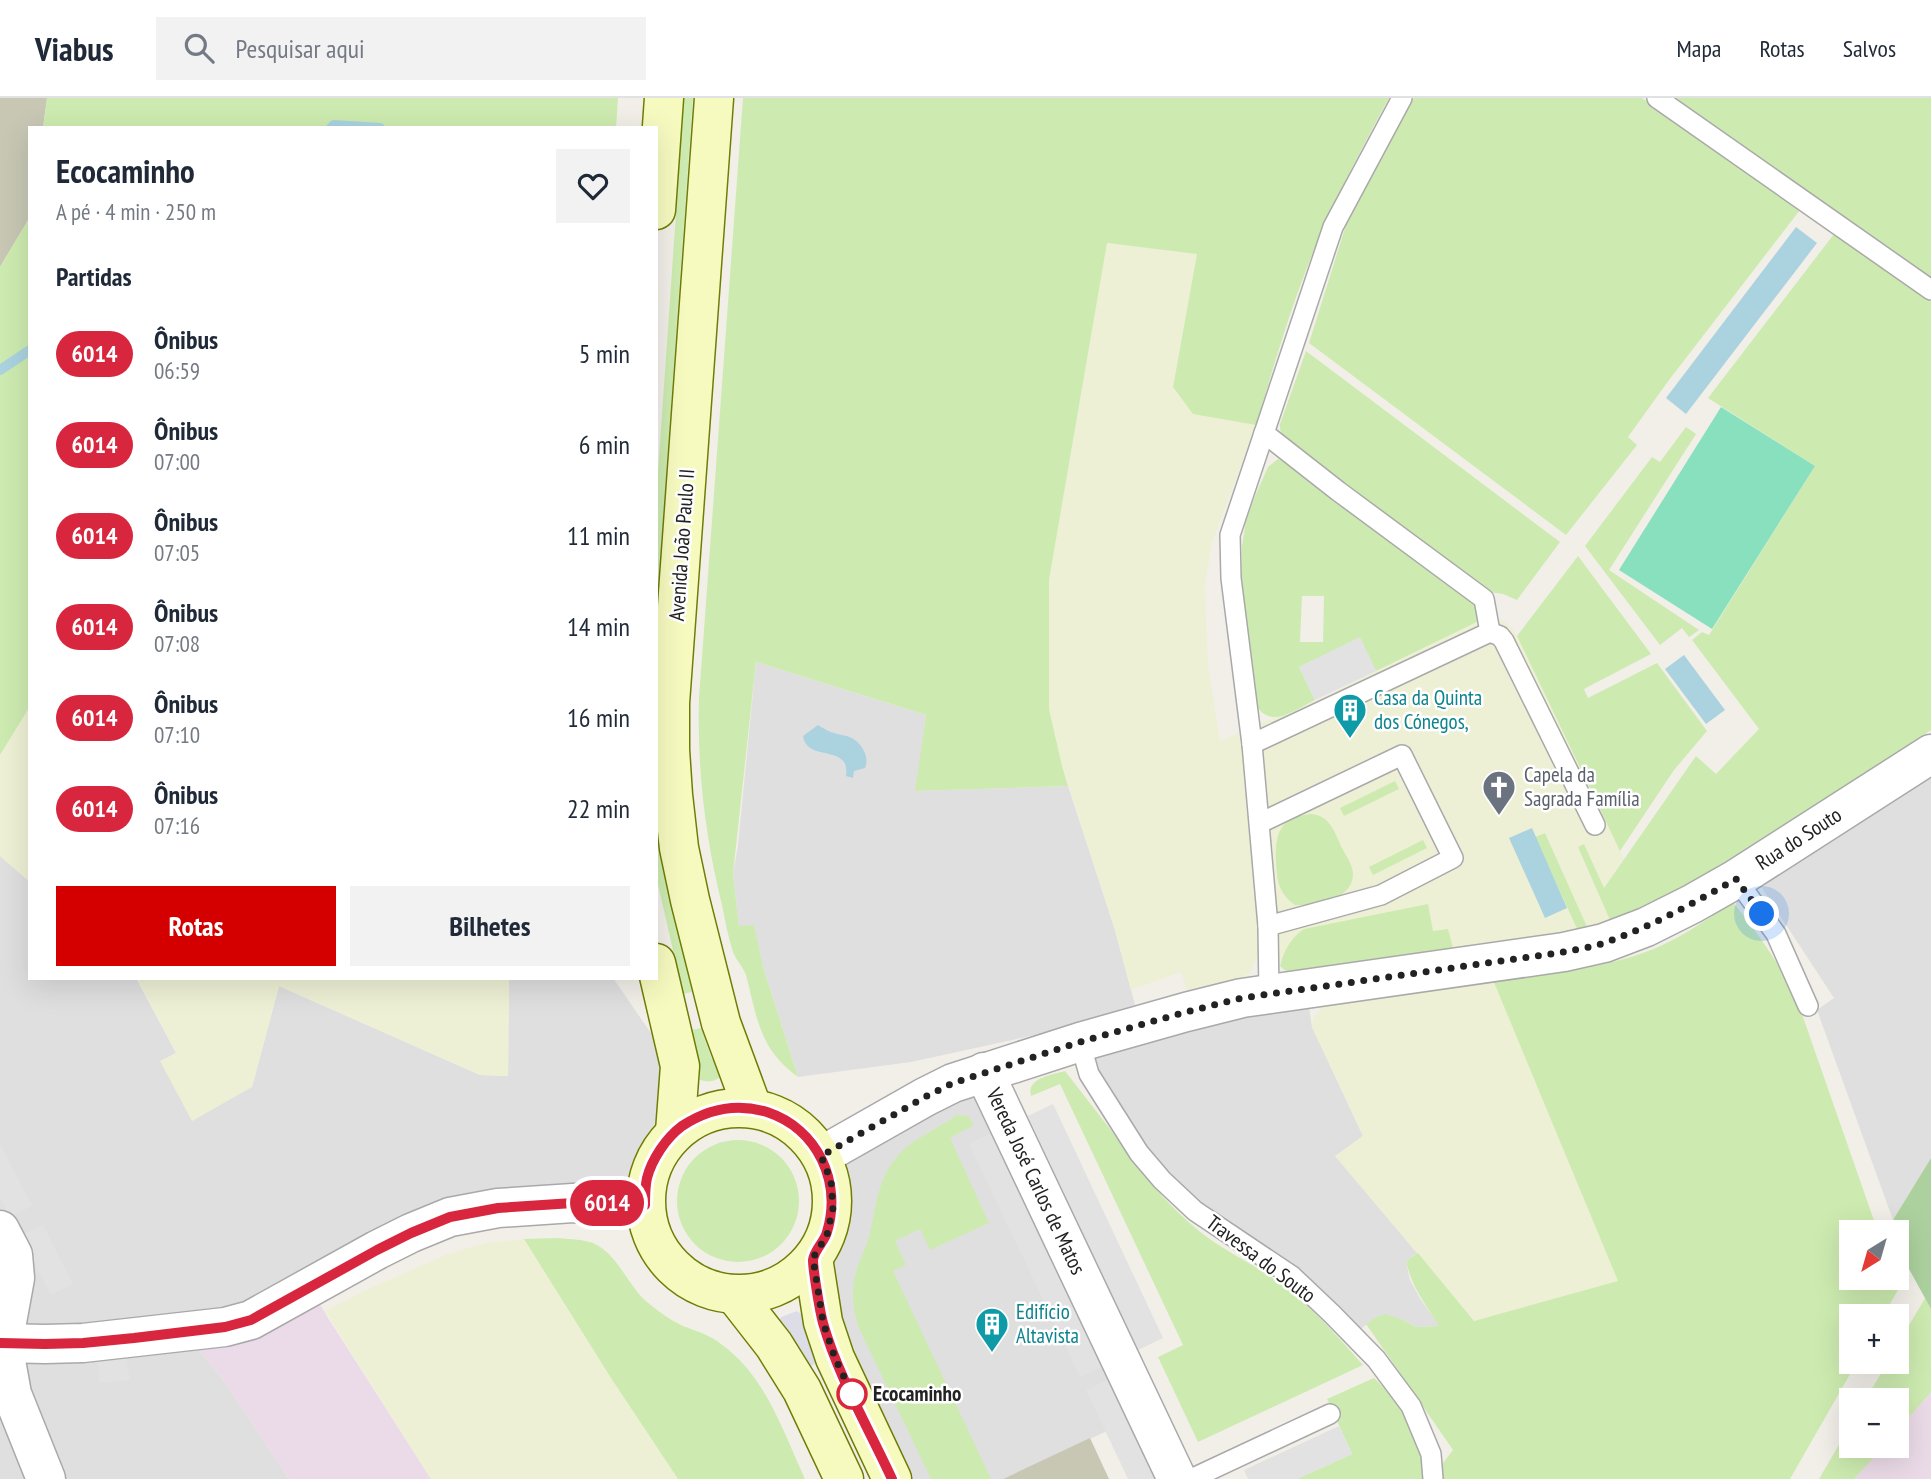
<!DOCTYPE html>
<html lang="pt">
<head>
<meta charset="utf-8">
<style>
  :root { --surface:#fff; --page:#f2f2f3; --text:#1f2937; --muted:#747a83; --line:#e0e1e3; --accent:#d40000 }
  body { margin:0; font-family:"PT Sans Narrow",sans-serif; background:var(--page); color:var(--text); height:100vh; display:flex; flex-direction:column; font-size:26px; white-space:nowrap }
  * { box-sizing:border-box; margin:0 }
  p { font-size:23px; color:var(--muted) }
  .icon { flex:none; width:38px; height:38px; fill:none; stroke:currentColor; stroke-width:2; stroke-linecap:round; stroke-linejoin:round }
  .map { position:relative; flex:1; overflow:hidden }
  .panel { position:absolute; left:28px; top:28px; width:630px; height:854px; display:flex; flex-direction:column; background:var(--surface); border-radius:0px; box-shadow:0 7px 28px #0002 }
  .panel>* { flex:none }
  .badge { padding:0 14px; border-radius:23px; font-size:24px; line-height:46px }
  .needle { width:46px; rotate:217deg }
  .controls { position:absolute; left:1839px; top:1122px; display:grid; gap:14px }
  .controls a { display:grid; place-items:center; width:70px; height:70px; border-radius:0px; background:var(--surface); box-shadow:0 7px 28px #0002; font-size:35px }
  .you { position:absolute; width:35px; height:35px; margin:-18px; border:5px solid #fff; border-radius:50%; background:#1a73e8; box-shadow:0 0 0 10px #1a73e833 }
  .map>.badge { position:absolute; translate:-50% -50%; box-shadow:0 0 0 4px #fff }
  h2 { padding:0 28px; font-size:26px; line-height:63px }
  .round { display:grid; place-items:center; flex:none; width:74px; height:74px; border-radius:0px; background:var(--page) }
  .summary { display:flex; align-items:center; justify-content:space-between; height:119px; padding:0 28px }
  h1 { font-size:33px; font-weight:700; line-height:52px }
  .primary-button { display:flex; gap:14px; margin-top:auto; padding:14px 28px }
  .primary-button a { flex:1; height:80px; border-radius:0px; background:var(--accent); color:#fff; font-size:28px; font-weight:700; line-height:80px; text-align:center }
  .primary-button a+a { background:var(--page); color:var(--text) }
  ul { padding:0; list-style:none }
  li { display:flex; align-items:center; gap:21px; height:91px; padding:0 28px }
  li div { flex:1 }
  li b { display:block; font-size:26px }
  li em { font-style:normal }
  li .badge { min-width:77px; font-weight:700; text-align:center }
  header { display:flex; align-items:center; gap:42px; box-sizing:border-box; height:98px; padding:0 35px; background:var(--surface); border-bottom:2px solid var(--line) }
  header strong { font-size:33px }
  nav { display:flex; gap:38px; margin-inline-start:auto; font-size:24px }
  .search { width:490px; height:63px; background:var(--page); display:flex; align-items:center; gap:18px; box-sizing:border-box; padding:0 24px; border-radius:0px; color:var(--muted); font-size:26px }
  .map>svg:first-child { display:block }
</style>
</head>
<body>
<header>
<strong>Viabus</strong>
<div class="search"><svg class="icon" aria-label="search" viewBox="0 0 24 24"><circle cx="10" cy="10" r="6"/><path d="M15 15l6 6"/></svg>Pesquisar aqui</div>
<nav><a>Mapa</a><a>Rotas</a><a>Salvos</a></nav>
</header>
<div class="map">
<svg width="1931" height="1381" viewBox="0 0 1931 1381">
  <rect width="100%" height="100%" fill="#f2efe9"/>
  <g fill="#e0dfdf">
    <polygon points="756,564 926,617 916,693 1068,688 1115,832 1135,907 1044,935 911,964 798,979 764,872 754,828 739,828 733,776 738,747"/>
    <polygon points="1931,676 1931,1060 1893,1122 1817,912 1834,900 1760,787"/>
    <polygon points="0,758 30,784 30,880 136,880 176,955 161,963 252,989 279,888 480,977 508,978 509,880 613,880 673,967 667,1031 651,1051 641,1079 638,1098 495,1107 277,1203 10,1241 0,1124"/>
    <polygon points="1307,895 1312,929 1363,1038 1336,1058 1418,1155 1406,1163 1410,1182 1421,1202 1440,1228 1416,1229 1401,1221 1376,1219 1357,1234 1196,1107 1141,1051 1083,947"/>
    <polygon points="983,979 1142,1317 1003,1381 896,1381 819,1160 831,1138 837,1110 836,1084 826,1060"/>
    <polygon points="187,1238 222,1280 289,1381 0,1381 0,1249"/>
  </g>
  <g fill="#ebdbe8">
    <polygon points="311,1192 330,1223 431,1381 289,1381 222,1280 187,1238"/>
    <polygon points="1931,1294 1931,1381 1854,1381 1884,1348 1897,1348 1897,1333"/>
  </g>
  <g fill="#c7c7b4">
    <polygon points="0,0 47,0 43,30 30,30 30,119 0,169"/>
    <polygon points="1090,1340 1109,1381 1003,1381"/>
  </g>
  <g fill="#eef0d5">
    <polygon points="1107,145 1197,155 1173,289 1194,316 1256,327 1211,448 1205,489 1208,565 1220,643 1315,603 1479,523 1495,521 1505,524 1511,529 1517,538 1624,761 1604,790 1617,820 1579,835 1291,873 1283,871 1281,864 1256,860 1251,874 1238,881 1187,892 1181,874 1131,892 1115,832 1062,668 1049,611 1049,482"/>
    <polygon points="30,608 30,784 0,758 0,657"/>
    <polygon points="137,880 509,880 508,978 480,977 279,888 252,989 192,1023 160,963 176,955"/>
    <polygon points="1493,882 1619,1183 1474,1223 1335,1058 1363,1038 1312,929 1313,923 1315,917 1325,907"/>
    <polygon points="524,1141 611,1280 678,1381 431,1381 325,1213 366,1192 445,1157 486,1145"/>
  </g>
  <g fill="#cdebb0" fill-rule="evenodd">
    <polygon points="47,0 618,0 616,30 43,30"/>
    <polygon points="684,0 693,0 656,519 656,402"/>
    <path d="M743 0H1389C1366 42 1343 85 1324 129 1295 193 1276 261 1256 327L1193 316 1173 289 1197 156 1107 145 1049 482V611L1062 668 1068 688 915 693 926 617 756 564 733 776 739 828 754 827 764 872 798 979C759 951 757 919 746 877 743 869 736 862 733 854 728 839 725 822 722 807 705 738 697 671 699 600Z"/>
    <polygon points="1414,0 1642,0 1800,112 1669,282 1628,339 1637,347 1566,437 1309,245 1346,127"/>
    <polygon points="1674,0 1931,0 1931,180"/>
    <polygon points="30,119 30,608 0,657 0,169"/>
    <polygon points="1834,136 1931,204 1931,632 1720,770 1681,792 1610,822 1578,749 1584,746 1604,790 1696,658 1716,676 1759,631 1692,542 1702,534 1709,537 1815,368 1708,300"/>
    <polygon points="1306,253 1560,444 1517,502 1503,496 1488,494 1283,340 1280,331 1280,326"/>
    <polygon points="1686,329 1696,336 1609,472 1699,532 1689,539 1682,530 1660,547 1585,448 1652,359 1660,364"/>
    <path d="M1278 361 1289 365 1328 397 1479 508V523L1376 573 1360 540 1299 569 1315 602C1290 614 1267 635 1252 599L1242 478V448L1246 422 1256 396 1268 369ZM1302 498H1324L1323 544H1300Z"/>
    <polygon points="1578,458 1651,556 1584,591 1588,600 1657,565 1707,633 1674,672 1620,753 1517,538"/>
    <polygon points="1395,683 1399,691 1344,718 1340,710"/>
    <path d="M1311 716C1330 717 1335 735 1342 750 1346 758 1353 767 1353 776 1353 802 1315 808 1295 807 1278 795 1277 782 1276 763 1275 735 1280 719 1311 716Z"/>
    <polygon points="656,725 664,770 692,894 683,896 656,778"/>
    <polygon points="1545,735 1588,831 1579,835 1535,739"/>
    <polygon points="1423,742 1427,750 1373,777 1369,769"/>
    <path d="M1733 804C1757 834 1777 863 1795 896L1878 1134H1852V1180H1894L1898 1192 1883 1218H1852V1264H1857L1790 1381H1442L1443 1365 1453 1352 1366 1226 1376 1219 1385 1216 1401 1221 1416 1229 1439 1228C1425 1205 1412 1190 1406 1163L1418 1155 1474 1223 1618 1183 1493 882C1542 875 1595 872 1643 855 1675 844 1705 823 1733 804Z"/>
    <path d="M1428 806 1433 833 1448 831 1453 850 1291 873H1286L1280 868C1284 852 1291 840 1304 831Z"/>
    <path d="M701 930 711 959 720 972 721 978C716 984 705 985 699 981L697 952 692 932Z"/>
    <path d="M1065 973 1162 1098C1178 1115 1195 1131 1214 1144 1235 1158 1258 1169 1278 1184 1312 1208 1336 1237 1363 1267L1198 1344 1158 1259 1183 1247 1060 986 1031 998C1026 980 1052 977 1065 973Z"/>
    <path d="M957 1017 968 1018 974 1027 950 1040 989 1125 930 1152 920 1131 895 1143 906 1167 893 1173 991 1381H931L858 1228C855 1215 852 1204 853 1191 854 1174 861 1161 867 1145 877 1115 874 1086 896 1060 911 1041 938 1031 957 1017Z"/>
    <circle cx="738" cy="1103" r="61"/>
    <path d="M556 1140C568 1141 582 1141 593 1145 618 1156 627 1187 647 1204 658 1213 670 1222 683 1228 696 1233 710 1237 721 1246 766 1278 783 1334 805 1381H678L611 1280 524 1141Z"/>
    <polygon points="1925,1200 1931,1211 1931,1294 1897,1333 1897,1302 1865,1302 1888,1264 1897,1264 1897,1248"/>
    <path d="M1374 1280C1394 1298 1414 1327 1421 1354 1424 1362 1424 1372 1425 1381H1297L1352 1356 1327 1301Z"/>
    <polygon points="1851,1326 1852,1348 1884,1348 1854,1381 1819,1381"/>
  </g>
  <polygon fill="#add19e" points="1931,1060 1931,1211 1909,1171 1893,1122"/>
  <polygon fill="#88e0be" points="1721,309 1815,368 1712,531 1619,472"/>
  <g fill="#e2e2e2">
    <polygon points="1360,539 1376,573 1315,602 1299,569"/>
    <polygon points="1053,1006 1163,1240 1138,1252 1028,1018"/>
    <polygon points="994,1034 1104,1268 1080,1279 969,1046"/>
    <polygon points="0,1045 32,1108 10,1119 0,1099"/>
    <polygon points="43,1127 73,1186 51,1197 20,1138"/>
    <polygon points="126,1257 130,1282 100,1285 97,1260"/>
    <polygon points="1110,1281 1157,1381 1128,1381 1086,1292"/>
    <polygon points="1339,1328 1352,1356 1297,1381 1248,1381 1244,1372"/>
  </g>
  <polygon fill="#dddde8" points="797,1213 802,1217 807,1238 818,1264 811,1268 802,1253 779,1223 781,1219"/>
  <g fill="#aad3df">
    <polygon points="1796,129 1817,145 1686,316 1666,300"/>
    <polygon points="1684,557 1725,612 1706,626 1665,571"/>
    <path d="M818 627C823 630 829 634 834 635 840 637 846 637 852 640 862 646 870 659 865 670L854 673 853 680 846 678C851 645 807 665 803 638Z"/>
    <polygon points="1532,730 1567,810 1545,820 1509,740"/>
  </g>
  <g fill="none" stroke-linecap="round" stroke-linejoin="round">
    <g stroke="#aad3df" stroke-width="10">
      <polyline points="331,30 334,27 380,30"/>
      <polyline points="0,272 30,252"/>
    </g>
    <defs>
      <g id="service">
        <polyline points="1402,0 1333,129 1230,437 1231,480 1252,646 1490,534 1500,538 1504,543 1595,727"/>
        <polyline points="1657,0 1931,192"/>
        <polyline points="1264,335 1338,393 1484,501 1490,534"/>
        <polyline points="1252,646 1268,828 1381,797 1453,760 1402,657 1260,725"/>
        <polyline points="1736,781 1776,836 1808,908"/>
        <polyline points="1268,828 1269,896"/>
        <polyline points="1080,944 1089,976 1139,1055 1162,1082 1195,1113 1292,1178 1332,1216 1376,1261 1411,1308 1431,1356 1433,1381"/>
        <polyline points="1191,1381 1330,1316"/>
      </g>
      <g id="minor">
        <path id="s1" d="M984 974 1177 1381"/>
        <polyline points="0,1132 13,1157 15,1180 3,1246 12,1296 46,1381"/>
      </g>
      <g id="tertiary">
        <path id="s2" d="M821 1058 925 999 953 985 1080 944 1186 914 1242 900 1564 854 1604 845 1646 829 1692 806 1736 781 1931 656"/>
        <polyline points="0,1245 45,1246 83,1245 225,1229 251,1222 377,1152 411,1135 450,1119 498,1110 573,1105 645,1107"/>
      </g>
      <g id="secondary">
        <polyline points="714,0 670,605 670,652 673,697 679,750 690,802 721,925 752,1009"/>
        <polyline points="656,112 664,0"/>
        <polyline points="656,865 680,968 675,1034"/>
        <circle cx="739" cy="1103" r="93"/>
        <polyline points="813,1160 823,1224 835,1260 892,1381"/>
        <polyline points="735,1197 774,1247 802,1292 844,1381"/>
      </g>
    </defs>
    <use href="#service" stroke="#a9a9a9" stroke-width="22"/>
    <use href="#minor" stroke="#a9a9a9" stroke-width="41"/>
    <use href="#tertiary" stroke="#a9a9a9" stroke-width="41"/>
    <use href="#secondary" stroke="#707d05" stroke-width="41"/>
    <use href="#service" stroke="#fff" stroke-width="19"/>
    <use href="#minor" stroke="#fff" stroke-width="38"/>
    <use href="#tertiary" stroke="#fff" stroke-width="38"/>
    <use href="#secondary" stroke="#f7fabf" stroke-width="38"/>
  </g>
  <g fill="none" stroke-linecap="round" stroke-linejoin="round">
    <defs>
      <path id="line" d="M0 1245 45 1246 83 1245 134 1240 225 1229 251 1222 377 1152 411 1135 450 1119 498 1110 573 1105 645 1107C645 1099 645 1089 647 1080 652 1061 666 1040 682 1028 708 1011 737 1005 767 1014 818 1031 842 1084 827 1134 825 1143 814 1152 813 1162 813 1172 820 1214 823 1225 838 1278 869 1331 892 1381"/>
    </defs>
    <use href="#line" stroke="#fff" stroke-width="16"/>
    <use href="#line" stroke="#d7263d" stroke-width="10"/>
    <path stroke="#222" stroke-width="7" stroke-dasharray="0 12.6" d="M852 1296 856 1304 835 1260 823 1224 813 1160 827 1137 833 1110 831 1083 821 1058 925 999 953 985 1080 944 1186 914 1242 900 1564 854C1578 851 1593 849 1607 844 1652 828 1694 805 1736 781L1762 816"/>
  </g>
  <defs>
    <symbol id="building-pin" viewBox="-11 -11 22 30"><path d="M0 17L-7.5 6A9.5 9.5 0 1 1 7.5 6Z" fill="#0f9aa8" stroke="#fff"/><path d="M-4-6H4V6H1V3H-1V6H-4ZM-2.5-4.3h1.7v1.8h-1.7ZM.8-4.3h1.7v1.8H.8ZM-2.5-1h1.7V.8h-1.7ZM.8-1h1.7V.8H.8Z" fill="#fff"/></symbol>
    <symbol id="church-pin" viewBox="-11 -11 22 30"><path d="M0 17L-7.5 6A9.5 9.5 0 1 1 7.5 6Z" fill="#6b7280" stroke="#fff"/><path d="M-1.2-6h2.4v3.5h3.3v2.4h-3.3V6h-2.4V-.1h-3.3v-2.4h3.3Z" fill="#fff"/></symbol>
  </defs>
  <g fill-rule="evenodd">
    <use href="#building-pin" x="1331" y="593" width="38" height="52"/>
    <use href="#church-pin" x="1480" y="670" width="38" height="52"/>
    <use href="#building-pin" x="973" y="1207" width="38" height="52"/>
  </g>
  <circle fill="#fff" stroke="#d7263d" stroke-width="3.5" cx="852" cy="1296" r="14"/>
  <g text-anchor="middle" stroke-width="5" stroke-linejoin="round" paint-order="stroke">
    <g font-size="21" fill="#222" stroke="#fff">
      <text transform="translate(682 447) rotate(-86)" y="7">Avenida João Paulo II</text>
      <text dy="7" stroke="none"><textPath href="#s2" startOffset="1040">Rua do Souto</textPath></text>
      <text dy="7" stroke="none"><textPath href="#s1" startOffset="121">Vereda José Carlos de Matos</textPath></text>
      <text transform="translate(1261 1161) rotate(37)" y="7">Travessa do Souto</text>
    </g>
    <g font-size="21" fill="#0d838f" stroke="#fff" text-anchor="start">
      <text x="1374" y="607">Casa da Quinta<tspan x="1374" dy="24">dos Cónegos,</tspan></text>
      <text x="1016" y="1221">Edifício<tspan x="1016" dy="24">Altavista</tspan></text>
    </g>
    <g font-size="21" fill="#5b616d" stroke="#fff" text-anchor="start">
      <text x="1524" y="684">Capela da<tspan x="1524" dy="24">Sagrada Família</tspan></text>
    </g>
    <g font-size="21" font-weight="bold" fill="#222" stroke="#fff" text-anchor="start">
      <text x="873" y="1303">Ecocaminho</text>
    </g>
  </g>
</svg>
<div class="controls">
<a><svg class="needle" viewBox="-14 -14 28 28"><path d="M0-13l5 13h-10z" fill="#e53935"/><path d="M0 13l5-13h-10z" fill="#747a83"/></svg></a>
<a>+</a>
<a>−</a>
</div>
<div class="you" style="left:1762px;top:816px"></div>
<b class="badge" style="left:607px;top:1105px;background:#d7263d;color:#fff">6014</b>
<section class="panel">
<div class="summary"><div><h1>Ecocaminho</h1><p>A pé · 4 min · 250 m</p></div><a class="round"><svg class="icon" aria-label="heart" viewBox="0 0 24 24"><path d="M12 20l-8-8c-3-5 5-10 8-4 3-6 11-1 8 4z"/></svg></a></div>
<h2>Partidas</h2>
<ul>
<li><span class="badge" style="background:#d7263d;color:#fff">6014</span><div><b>Ônibus</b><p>06:59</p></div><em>5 min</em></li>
<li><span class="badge" style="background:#d7263d;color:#fff">6014</span><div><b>Ônibus</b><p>07:00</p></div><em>6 min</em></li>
<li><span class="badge" style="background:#d7263d;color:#fff">6014</span><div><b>Ônibus</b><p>07:05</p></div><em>11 min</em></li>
<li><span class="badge" style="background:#d7263d;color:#fff">6014</span><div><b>Ônibus</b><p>07:08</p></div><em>14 min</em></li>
<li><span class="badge" style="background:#d7263d;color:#fff">6014</span><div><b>Ônibus</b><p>07:10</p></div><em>16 min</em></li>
<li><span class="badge" style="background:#d7263d;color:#fff">6014</span><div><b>Ônibus</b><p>07:16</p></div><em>22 min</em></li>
</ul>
<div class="primary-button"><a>Rotas</a><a>Bilhetes</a></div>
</section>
</div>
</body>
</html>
